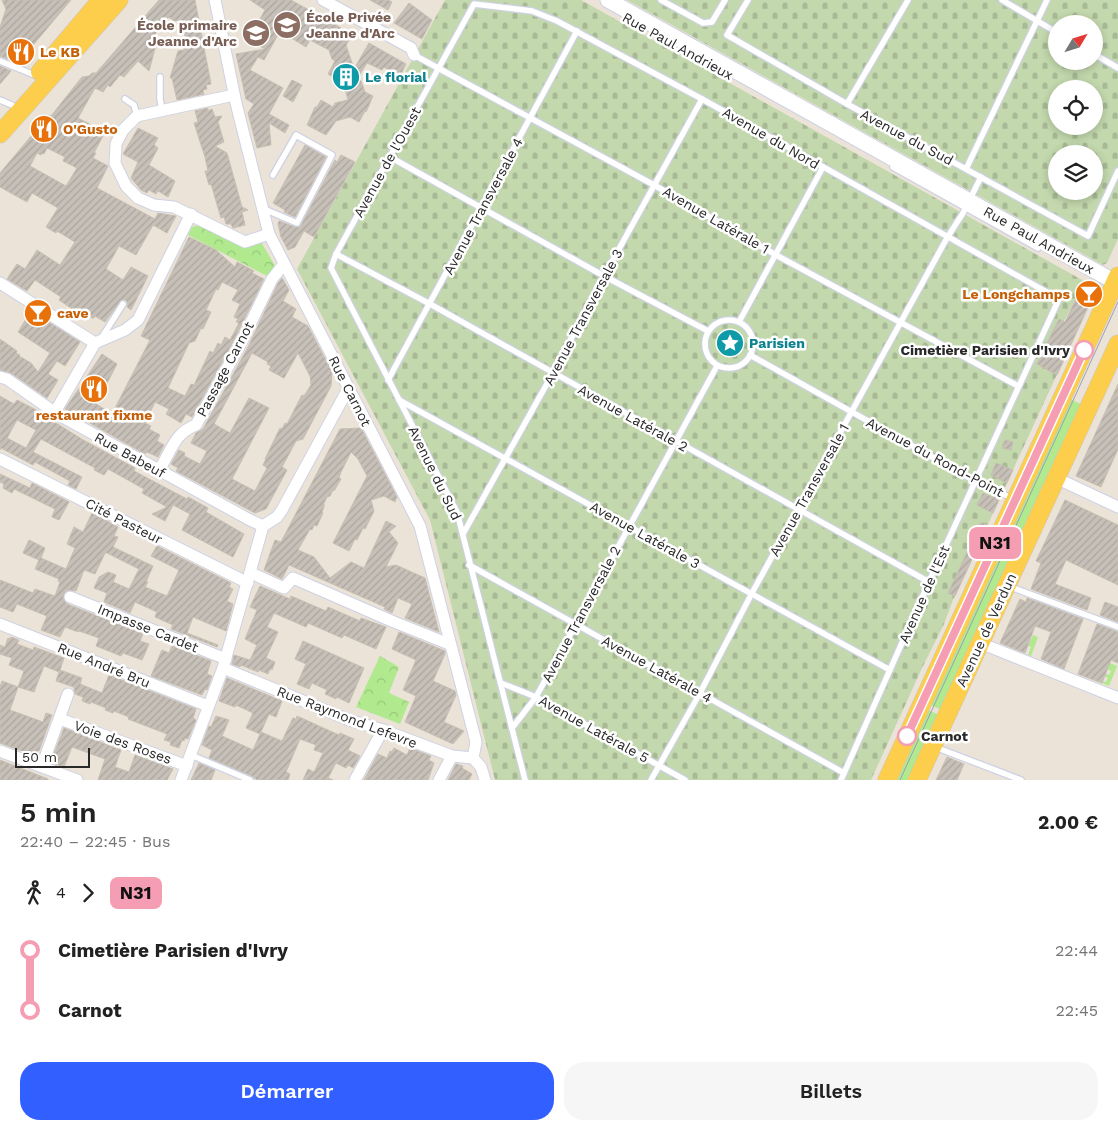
<!DOCTYPE html>
<html lang="fr">
<head>
<meta charset="utf-8">
<style>
  :root { --surface:#fff; --page:#f6f6f6; --text:#222; --muted:#767676; --accent:#325fff }
  body { margin:0; font-family:"Work Sans",sans-serif; background:var(--page); color:var(--text); height:100vh; display:flex; flex-direction:column; font-size:19px; white-space:nowrap }
  * { box-sizing:border-box; margin:0 }
  p { font-size:16px; color:var(--muted) }
  .icon { flex:none; width:28px; height:28px; fill:none; stroke:currentColor; stroke-width:2; stroke-linecap:round; stroke-linejoin:round }
  .map { position:relative; height:780px; overflow:hidden }
  .details { display:flex; flex-direction:column; background:var(--surface); flex:1 }
  .details>* { flex:none }
  .badge { padding:0 10px; border-radius:8px; font-size:18px; line-height:32px }
  .needle { width:32px; rotate:52deg }
  .tools { position:absolute; left:1048px; top:15px; display:grid; gap:10px }
  .tools a { display:grid; place-items:center; width:55px; height:55px; border-radius:50%; background:var(--surface); box-shadow:0 2px 8px #0003; font-size:25px }
  .scale { position:absolute; left:15px; bottom:12px; width:75px; box-sizing:border-box; padding-left:5px; border:2px solid #282828; border-top:0; font-size:14px; line-height:18px; white-space:nowrap; color:#282828; -webkit-text-stroke:4px #fff; paint-order:stroke }
  .map>.badge { position:absolute; translate:-50% -50%; box-shadow:0 0 0 2px #fff }
  .legs { display:flex; align-items:center; gap:8px; height:55px; padding:0 20px; font-size:16px }
  .legs p { margin-inline-start:auto }
  .summary { display:flex; align-items:center; justify-content:space-between; height:85px; padding:0 20px }
  h1 { font-size:28px; font-weight:600; line-height:38px }
  .action { display:flex; gap:10px; margin-top:auto; padding:10px 20px }
  .action a { flex:1; height:58px; border-radius:20px; background:var(--accent); color:#fff; font-size:20px; font-weight:600; line-height:58px; text-align:center }
  .action a+a { background:var(--page); color:var(--text) }
  ul { padding:0 20px; list-style:none }
  li { display:flex; align-items:center; gap:18px; height:60px; font-size:19px }
  li i { display:grid; place-items:center; width:8px; height:100%; margin:0 6px; background:currentColor }
  li i::after { content:''; width:12px; height:12px; margin:-6px; border:4px solid; border-radius:50%; background:var(--surface) }
  li p { margin-inline-start:auto }
  li:first-child i { background:linear-gradient(#0000 50%,currentColor 0) }
  li:last-child i { background:linear-gradient(currentColor 50%,#0000 0) }
  .map>svg:first-child { display:block }
</style>
</head>
<body>
<div class="map">
<svg width="1118" height="780" viewBox="0 0 1118 780">
  <defs>
    <pattern id="cemetery-stones" width="16" height="16" patternUnits="userSpaceOnUse" patternTransform="scale(1.25)"><rect width="16" height="16" fill="#c3d8ad"/><path d="M2 7V4a2 2 0 0 1 4 0v3zM10 15v-3a2 2 0 0 1 4 0v3z" fill="#a8b995"/></pattern>
    <pattern id="park-crowns" width="20" height="18" patternUnits="userSpaceOnUse" patternTransform="scale(1.25)"><rect width="20" height="18" fill="#b0e98e"/><path d="M2 6a3 3 0 1 1 6 0M12 15a3 3 0 1 1 6 0" fill="none" stroke="#97c87a"/></pattern>
    <pattern id="building-hatch" width="6" height="6" patternUnits="userSpaceOnUse" patternTransform="scale(1.25)"><rect width="6" height="6" fill="#c7c0b8"/><path d="M-1 1l2-2M0 6l6-6M5 7l2-2" fill="none" stroke="#aba59e"/></pattern>
  </defs>
  <rect width="100%" height="100%" fill="#ece3d8"/>
  <g fill="#b0e98e">
    <polygon points="1066,397 1085,406 944,711 926,703"/>
    <polygon points="1033,635 1038,637 1031,656 1028,655 1031,647 1028,646"/>
    <polygon points="1110,663 1117,666 1109,686 1102,683 1103,681 1106,682 1108,678 1105,676 1106,674 1109,675 1111,671 1107,669"/>
    <polygon points="923,708 942,716 913,780 891,780"/>
  </g>
  <g fill="url(#cemetery-stones)" fill-rule="evenodd">
    <polygon points="445,0 581,0 1084,281 1057,335 1059,370 953,600 944,624 922,668 871,780 495,780 430,520 297,269"/>
    <path d="M627 0H1118V239L1107 263 1103 265ZM1056 24H1094V61H1056ZM1056 89H1094V126H1056ZM1056 154H1094V191H1056Z"/>
  </g>
  <g fill="url(#park-crowns)">
    <polygon points="199,225 244,248 261,242 278,271 271,278 188,235 192,227"/>
    <polygon points="380,656 399,667 389,693 409,702 400,724 356,707"/>
  </g>
  <g fill="url(#building-hatch)" stroke="#c7bfb2" fill-rule="evenodd">
    <polygon points="2,0 71,0 18,63 0,56 0,27 6,9"/>
    <path d="M159 0H195L211 84 206 85 207 89 203 90 204 94 177 100 172 78H170L178 51 184 50 183 43 186 42 182 20 174 21 169 17 155 34 156 35 151 41 156 45 149 71 138 61 124 77 120 75 110 87 108 85 103 92 95 88 78 118 105 132 94 153H96L93 158 108 166 97 188 155 219 158 213 176 216 167 233 153 225 136 255 119 246 106 269 123 280 131 267 148 276 131 310 127 307 128 304 126 300H121L105 322 95 316 94 318H92L76 307 74 310 59 300 61 297 35 280 27 291 7 279 17 264 25 269 37 250 60 265 75 242 57 231 56 233 46 227 58 208 32 193 27 202 0 187V173L49 115 51 116 82 77 89 76 92 73H96ZM47 148 65 157 63 161 77 168 66 186 30 166 37 153 41 155 42 153 44 154Z"/>
    <polygon points="250,0 291,0 341,28 340,29 352,35 346,45 354,69 369,43 406,64 400,76 384,67 382,70 367,63 357,79 361,81 365,92 373,96 366,112 365,111 359,122 350,117 336,121 326,135 307,125 315,107 317,107 321,100 333,107 335,103 348,100 346,92 343,90 344,86 343,83 328,74 335,61 332,59 329,50 310,40 306,47 280,31 264,60 258,57 250,70 283,88 269,114 289,125 285,133 269,123 271,145 257,148 248,113 254,104 246,99 236,54 265,49 248,40 265,10"/>
    <polygon points="370,0 388,0 392,2 388,10"/>
    <polygon points="409,3 432,20 422,39 394,23"/>
    <polygon points="0,66 11,71 0,84"/>
    <polygon points="292,80 302,85 293,102 283,96"/>
    <polygon points="208,108 208,111 212,109 215,117 222,116 218,122 224,142 215,146 227,153 242,207 248,210 242,212 245,225 233,228 231,224 226,224 224,217 221,218 211,184 209,185 205,171 208,171 205,157 194,123 198,122 195,111"/>
    <polygon points="138,128 158,138 154,145 158,148 149,165 175,181 168,197 158,191 156,194 149,190 147,193 141,190 131,178 138,162 123,154"/>
    <polygon points="305,145 326,157 295,217 284,212 285,210 273,203"/>
    <polygon points="341,155 355,162 314,237 304,231 295,247 288,250 281,237 278,224 279,221 295,227 300,227 335,160 337,162"/>
    <path d="M189 237 216 250 235 267 237 262 254 271 252 273 264 279 234 340 192 417 186 414 181 423 166 414 169 409 155 402 145 423 151 426 149 429 160 435 157 441 164 445 158 457 147 452 145 454 65 409 102 354 117 364 105 387 103 386 93 402 112 414 150 340 141 336ZM222 282 238 290 232 300 240 304 234 317 238 319 236 322 239 323 230 340 225 337 221 345 218 343 213 353 210 351 194 385 191 384 185 396 168 388 189 343 195 341 201 328 203 329 211 312 206 310 216 289 218 290Z"/>
    <path d="M282 278 289 290 283 301 296 309 292 317 308 326 332 372 331 386 303 439 296 441 288 456 282 467 287 470 266 509 255 513 176 471 178 468 171 464 179 450 185 453 184 456 200 464 207 451 191 443 196 433 203 429 248 347 278 283ZM252 353 268 362 267 364 271 366 269 370 284 378 298 353 310 376 311 385 304 396 302 395 287 424 285 423 282 429 280 428 265 459H266L263 465 267 468 255 491 232 479 269 408 249 398 230 433 214 424Z"/>
    <polygon points="1084,281 1094,286 1096,290 1057,375 1037,364 1059,319 1065,322"/>
    <polygon points="31,311 80,342 65,366 57,361 48,374 58,380 47,398 11,373 0,370 0,339 17,351 16,353 20,355 19,356 31,363 38,372 50,353 18,332"/>
    <polygon points="1118,384 1118,449 1101,487 1076,476"/>
    <path d="M0 396 14 404 17 400 44 414 43 415 85 441 135 468 134 471 187 499 188 497 208 508 206 512 244 534 233 557 182 530 190 514 173 505 165 521 152 514 167 507 142 493 144 489 108 469 104 475 94 470 95 468 41 439 33 452 82 477 76 489 68 485 70 481 35 462 33 465 1 448 0 450ZM17 420 36 430 26 448 7 438Z"/>
    <polygon points="361,428 397,497 395,502 384,496 371,500 374,511 365,529 363,528 357,540 355,539 349,551 333,543 367,476 358,459 351,452 341,472 339,478 341,479 334,491 333,490 330,496 327,497 324,503 324,507 322,512 323,513 317,526 314,525 312,530 310,529 298,550 314,557 330,578 351,562 364,568 386,521 396,526 389,532 398,543 386,567 396,565 425,578 439,632 405,618 412,604 398,598 392,613 384,609 385,607 289,565 282,579 264,570 275,540 281,542 340,429"/>
    <polygon points="1005,440 1013,442 1011,450 1003,448"/>
    <polygon points="996,463 1013,470 1007,483 991,475"/>
    <polygon points="0,474 30,488 32,483 69,502 59,520 52,517 55,509 14,489 12,493 3,488 4,484 0,482"/>
    <polygon points="983,493 999,500 993,513 977,505"/>
    <polygon points="1065,500 1118,525 1118,585 1066,560 1055,584 1091,598 1087,610 1031,589 1041,563 1036,561"/>
    <polygon points="92,513 118,527 114,536 118,537 113,547 115,548 153,566 146,582 148,582 145,587 167,596 179,570 151,556 157,546 231,583 229,587 233,589 227,601 233,604 226,631 193,617 187,633 218,645 217,647 171,629 173,625 155,617 157,612 135,602 130,613 104,602 107,593 94,588 99,577 108,572 116,575 113,582 129,589 139,569 107,553 105,553 95,574 84,570 76,591 69,590 66,591 63,599 67,604 143,634 140,641 149,644 142,660 123,653 121,656 96,646 99,638 79,631 78,632 65,627 60,637 41,630 47,616 17,604 13,612 0,607 0,580 33,593 35,589 55,596 60,582 58,581 59,579 35,569 39,560 23,553 29,540 45,548 41,558 66,569 75,548 67,544 74,527 83,532"/>
    <polygon points="981,522 988,525 955,596 948,593 970,546 969,545 972,538 973,538"/>
    <polygon points="260,586 290,599 291,596 326,611 328,607 360,621 361,618 386,627 376,649 344,635 342,638 308,623 306,627 274,613 267,627 278,632 266,658 275,662 272,670 270,669 268,674 259,670 258,672 241,665 240,667 232,664 234,655 250,660 257,645 245,639 257,610 250,607"/>
    <polygon points="1027,598 1083,619 1064,669 1041,659 1051,632 1035,626 1025,653 1000,643 1020,599 1026,602"/>
    <polygon points="1105,602 1118,607 1118,622 1100,615"/>
    <polygon points="1097,624 1118,632 1118,663 1111,660 1102,683 1078,674"/>
    <polygon points="399,632 445,651 445,654 433,681 455,691 456,695 444,722 464,731 453,744 405,722 416,696 403,690 416,660 392,649"/>
    <polygon points="11,637 19,640 17,644 33,650 34,647 64,658 60,670 82,678 80,684 102,693 109,675 196,709 193,718 196,720 188,739 185,738 184,741 182,740 179,748 170,745 171,742 164,740 167,734 128,719 129,717 114,711 113,713 105,710 106,708 91,702 90,704 82,701 83,697 75,694 74,687 56,681 59,672 44,666 34,692 18,687 24,671 9,665 12,658 0,654 0,645 5,647 8,638 10,639"/>
    <polygon points="303,641 364,668 349,703 337,697 336,699 325,694 327,690 312,683 309,689 297,684 306,664 295,659"/>
    <polygon points="172,646 211,661 207,674 212,676 207,690 205,689 202,695 151,676 162,650 169,653"/>
    <polygon points="227,678 282,701 276,717 269,714 260,734 261,732 282,741 293,718 296,719 297,716 339,735 340,733 354,739 348,750 360,756 353,768 348,765 346,768 336,763 328,778 333,780 303,780 308,769 314,772 323,753 314,750 316,745 300,739 286,772 290,774 288,780 257,780 252,776 209,758 212,750 202,745 209,726 211,727 216,716 229,720 222,736 240,744 253,750 260,734 246,728 253,713 236,705 235,707 219,701"/>
    <polygon points="2,681 18,687 10,710 43,722 46,713 52,715 39,751 38,750 36,756 0,743 0,687"/>
    <polygon points="64,728 121,750 115,767 129,772 135,755 173,769 167,780 98,780 105,759 72,747 64,767 53,763 55,757 53,756"/>
    <polygon points="394,748 407,755 410,748 431,756 429,760 434,763 428,780 364,780 378,754 387,758 390,751 392,752"/>
    <polygon points="947,757 964,764 957,780 936,780"/>
    <polygon points="0,760 48,779 48,780 0,780"/>
    <polygon points="199,763 215,770 211,780 191,780"/>
    <polygon points="456,764 463,766 462,768 472,774 469,780 448,780"/>
  </g>
  <g fill="none" stroke-linecap="round" stroke-linejoin="round">
    <defs>
      <g id="lane">
        <polyline points="661,0 703,23 712,22 725,0"/>
        <polyline points="748,0 727,35 847,104 1088,236 1118,171"/>
        <polyline points="1002,0 1056,32"/>
        <polyline points="1094,54 1118,68"/>
        <polyline points="414,55 654,185 776,255 1018,386"/>
        <polyline points="0,61 37,76"/>
        <polyline points="160,77 160,99 162,110"/>
        <polyline points="125,99 134,105 137,116"/>
        <polyline points="0,100 12,105"/>
        <polyline points="847,104 908,0"/>
        <polyline points="390,157 604,276 708,331"/>
        <polyline points="893,167 1038,248"/>
        <polyline points="966,169 1047,0"/>
        <polyline points="264,209 297,223 332,155 296,135 273,175"/>
        <polyline points="336,254 430,304 929,582"/>
        <circle cx="729" cy="344" r="24"/>
        <polyline points="739,322 823,167"/>
        <polyline points="102,337 123,304"/>
        <polyline points="750,355 975,481 1002,494 1014,498"/>
        <polyline points="388,380 577,31"/>
        <polyline points="399,400 890,670"/>
        <polyline points="463,534 553,373 604,276 702,99"/>
        <polyline points="469,565 844,773"/>
        <polyline points="1008,586 1118,627"/>
        <polyline points="501,683 536,697 685,780"/>
        <polyline points="512,728 536,697 717,366"/>
        <polyline points="935,747 1021,780"/>
        <polyline points="191,755 250,780"/>
        <polyline points="525,780 457,512 331,268 336,254 474,4 532,11 557,21 702,99 1059,299 929,582 841,780"/>
        <polyline points="651,780 700,693 752,593 947,238 963,213 981,177"/>
      </g>
      <g id="street">
        <polyline points="215,0 236,103 269,234 420,526 476,742 473,758"/>
        <polyline points="323,0 411,48 414,55"/>
        <polyline points="234,95 137,116 123,130 116,144 115,163 126,186 138,198 154,205 174,207 245,242 269,234"/>
        <polyline points="0,283 95,343"/>
        <polyline points="95,343 125,330 138,320 191,214"/>
        <polyline points="0,377 7,379 57,414 250,520 263,526"/>
        <polyline points="55,412 95,343"/>
        <polyline points="0,459 248,583"/>
        <path d="M161 467C172 449 175 433 196 425L241 343 272 279 284 264"/>
        <polyline points="1056,478 1118,507"/>
        <polyline points="263,526 277,517 282,510 348,389"/>
        <polyline points="251,573 284,588 293,578 394,622 449,644"/>
        <polyline points="70,597 226,659"/>
        <polyline points="0,624 208,706"/>
        <polyline points="980,643 1118,698"/>
        <polyline points="223,668 349,720 383,730 452,756 473,758"/>
        <polyline points="60,719 187,766"/>
        <polyline points="0,751 77,780"/>
        <polyline points="473,758 481,767 485,780"/>
        <polyline points="42,766 68,694"/>
        <polyline points="181,780 223,668 263,526"/>
        <polyline points="355,780 383,730"/>
        <polyline points="439,780 452,756"/>
      </g>
      <polyline id="secondary" points="608,0 1115,282"/>
      <g id="primary">
        <polyline points="40,72 101,0"/>
        <polyline points="0,134 119,0"/>
        <polyline points="887,780 1118,276"/>
        <polyline points="917,780 1118,344"/>
      </g>
    </defs>
    <use href="#lane" stroke="#cdd2e3" stroke-width="8"/>
    <use href="#street" stroke="#cdd2e3" stroke-width="13"/>
    <use href="#secondary" stroke="#cdd2e3" stroke-width="17"/>
    <use href="#primary" stroke="#c7c7c7" stroke-width="19"/>
    <use href="#lane" stroke="#fff" stroke-width="5.5"/>
    <use href="#street" stroke="#fff" stroke-width="11"/>
    <use href="#secondary" stroke="#fff" stroke-width="15"/>
    <use href="#primary" stroke="#fdce4c" stroke-width="18"/>
    <polyline stroke="#9a9fb5" stroke-width="1" points="900,780 1118,302"/>
  </g>
  <g fill="none" stroke-linecap="round" stroke-linejoin="round">
    <defs>
      <polyline id="line-1" points="907,736 1084,350"/>
    </defs>
    <use href="#line-1" stroke="#fff" stroke-width="11"/>
    <use href="#line-1" stroke="#f59eb3" stroke-width="8"/>
  </g>
  <defs>
    <symbol id="school-disc" viewBox="-11 -11 22 22"><circle r="9.5" fill="#8d6e63" stroke="#fff"/><path d="M0-5L7-2L0 1L-7-2ZM-4 1L0 2.5L4 1V4Q0 6-4 4Z" fill="#fff"/></symbol>
    <symbol id="restaurant-disc" viewBox="-11 -11 22 22"><circle r="9.5" fill="#e8710a" stroke="#fff"/><path d="M-5-6h1v4h1v-4h1v4h1v-4h1v5L-1.5 .5V6h-2V.5L-5-1ZM5-6V6H3V1.5H1.5Q1.5-4 5-6Z" fill="#fff"/></symbol>
    <symbol id="building-disc" viewBox="-11 -11 22 22"><circle r="9.5" fill="#0f9aa8" stroke="#fff"/><path d="M-4-6H4V6H1V3H-1V6H-4ZM-2.5-4.3h1.7v1.8h-1.7ZM.8-4.3h1.7v1.8H.8ZM-2.5-1h1.7V.8h-1.7ZM.8-1h1.7V.8H.8Z" fill="#fff"/></symbol>
    <symbol id="bar-disc" viewBox="-11 -11 22 22"><circle r="9.5" fill="#e8710a" stroke="#fff"/><path d="M-6-5H6L.8 .8V4.5H3.5V6h-7V4.5H-.8V.8Z" fill="#fff"/></symbol>
    <symbol id="sight-disc" viewBox="-11 -11 22 22"><circle r="9.5" fill="#0f9aa8" stroke="#fff"/><path d="M0-6L1.8-2.2L6-1.7L2.9 1.2L3.7 5.4L0 3.3L-3.7 5.4L-2.9 1.2L-6-1.7L-1.8-2.2Z" fill="#fff"/></symbol>
  </defs>
  <g fill-rule="evenodd">
    <use href="#school-disc" x="271" y="9" width="32" height="32"/>
    <use href="#school-disc" x="240" y="17" width="32" height="32"/>
    <use href="#restaurant-disc" x="5" y="36" width="32" height="32"/>
    <use href="#building-disc" x="330" y="61" width="32" height="32"/>
    <use href="#restaurant-disc" x="28" y="113" width="32" height="32"/>
    <use href="#bar-disc" x="1073" y="278" width="32" height="32"/>
    <use href="#bar-disc" x="22" y="297" width="32" height="32"/>
    <use href="#sight-disc" x="714" y="327" width="32" height="32"/>
    <use href="#restaurant-disc" x="78" y="373" width="32" height="32"/>
  </g>
  <g fill="#fff" stroke="#f59eb3" stroke-width="2.5">
    <circle cx="1084" cy="350" r="9"/>
    <circle cx="907" cy="736" r="9"/>
  </g>
  <g text-anchor="middle" stroke-width="5" stroke-linejoin="round" paint-order="stroke">
    <g font-size="14" font-weight="bold" fill="#785e54" stroke="#fff" text-anchor="start">
      <text x="306" y="22">École Privée<tspan x="306" dy="16">Jeanne d'Arc</tspan></text>
      <text x="237" y="30" text-anchor="end">École primaire<tspan x="237" dy="16">Jeanne d'Arc</tspan></text>
    </g>
    <g font-size="14" fill="#282828" stroke="#fff">
      <text transform="translate(678 46) rotate(29)" y="5">Rue Paul Andrieux</text>
      <text transform="translate(907 137) rotate(28)" y="5">Avenue du Sud</text>
      <text transform="translate(771 138) rotate(30)" y="5">Avenue du Nord</text>
      <text transform="translate(387 162) rotate(-61)" y="5">Avenue de l'Ouest</text>
      <text transform="translate(483 206) rotate(-62)" y="5">Avenue Transversale 4</text>
      <text transform="translate(716 220) rotate(30)" y="5">Avenue Latérale 1</text>
      <text transform="translate(1039 240) rotate(29)" y="5">Rue Paul Andrieux</text>
      <text transform="translate(583 317) rotate(-62)" y="5">Avenue Transversale 3</text>
      <text transform="translate(225 369) rotate(-62)" y="5">Passage Carnot</text>
      <text transform="translate(350 391) rotate(63)" y="5">Rue Carnot</text>
      <text transform="translate(633 418) rotate(29)" y="5">Avenue Latérale 2</text>
      <text transform="translate(130 455) rotate(29)" y="5">Rue Babeuf</text>
      <text transform="translate(935 457) rotate(28)" y="5">Avenue du Rond-Point</text>
      <text transform="translate(435 473) rotate(64)" y="5">Avenue du Sud</text>
      <text transform="translate(809 490) rotate(-61)" y="5">Avenue Transversale 1</text>
      <text transform="translate(124 521) rotate(27)" y="5">Cité Pasteur</text>
      <text transform="translate(645 535) rotate(29)" y="5">Avenue Latérale 3</text>
      <text transform="translate(924 594) rotate(-66)" y="5">Avenue de l'Est</text>
      <text transform="translate(581 614) rotate(-62)" y="5">Avenue Transversale 2</text>
      <text transform="translate(148 628) rotate(22)" y="5">Impasse Cardet</text>
      <text transform="translate(986 630) rotate(-65)" y="5">Avenue de Verdun</text>
      <text transform="translate(104 665) rotate(22)" y="5">Rue André Bru</text>
      <text transform="translate(657 669) rotate(29)" y="5">Avenue Latérale 4</text>
      <text transform="translate(347 717) rotate(21)" y="5">Rue Raymond Lefevre</text>
      <text transform="translate(594 729) rotate(29)" y="5">Avenue Latérale 5</text>
      <text transform="translate(123 742) rotate(20)" y="5">Voie des Roses</text>
    </g>
    <g font-size="14" font-weight="bold" fill="#c56008" stroke="#fff" text-anchor="start">
      <text x="40" y="57">Le KB</text>
      <text x="63" y="134">O'Gusto</text>
      <text x="1070" y="299" text-anchor="end">Le Longchamps</text>
      <text x="57" y="318">cave</text>
      <text x="94" y="420" text-anchor="middle">restaurant fixme</text>
    </g>
    <g font-size="14" font-weight="bold" fill="#0d838f" stroke="#fff" text-anchor="start">
      <text x="365" y="82">Le florial</text>
      <text x="749" y="348">Parisien</text>
    </g>
    <g font-size="14" font-weight="bold" fill="#282828" stroke="#fff" text-anchor="end">
      <text x="1070" y="355">Cimetière Parisien d'Ivry</text>
      <text x="921" y="741" text-anchor="start">Carnot</text>
    </g>
  </g>
</svg>
<div class="tools">
<a><svg class="needle" viewBox="-14 -14 28 28"><path d="M0-13l5 13h-10z" fill="#e53935"/><path d="M0 13l5-13h-10z" fill="#767676"/></svg></a>
<a><svg class="icon" aria-label="locate" viewBox="0 0 24 24"><circle cx="12" cy="12" r="6"/><path d="M12 2v4M12 18v4M2 12h4M18 12h4"/></svg></a>
<a><svg class="icon" aria-label="layers" viewBox="0 0 24 24"><path d="M12 4l9 5-9 5-9-5zM3 14l9 5 9-5"/></svg></a>
</div>
<div class="scale">50 m</div>
<b class="badge" style="left:995px;top:543px;background:#f59eb3;color:#111">N31</b>
</div>
<section class="details">
<div class="summary"><div><h1>5 min</h1><p>22:40 – 22:45 · Bus</p></div><b>2.00 €</b></div>
<div class="legs"><svg class="icon" aria-label="walk" viewBox="0 0 24 24"><circle cx="13" cy="4" r="2"/><path d="M13 8l-2 6 4 7M11 14l-3 7M7 12l3-4h3l4 4"/></svg>4<svg class="icon" aria-label="forward" viewBox="0 0 24 24"><path d="M9 5l7 7-7 7"/></svg><b class="badge" style="background:#f59eb3;color:#111">N31</b></div>
<ul>
<li><i style="color:#f59eb3"></i><b>Cimetière Parisien d'Ivry</b><p>22:44</p></li>
<li><i style="color:#f59eb3"></i><b>Carnot</b><p>22:45</p></li>
</ul>
<div class="action"><a>Démarrer</a><a>Billets</a></div>
</section>
</body>
</html>
